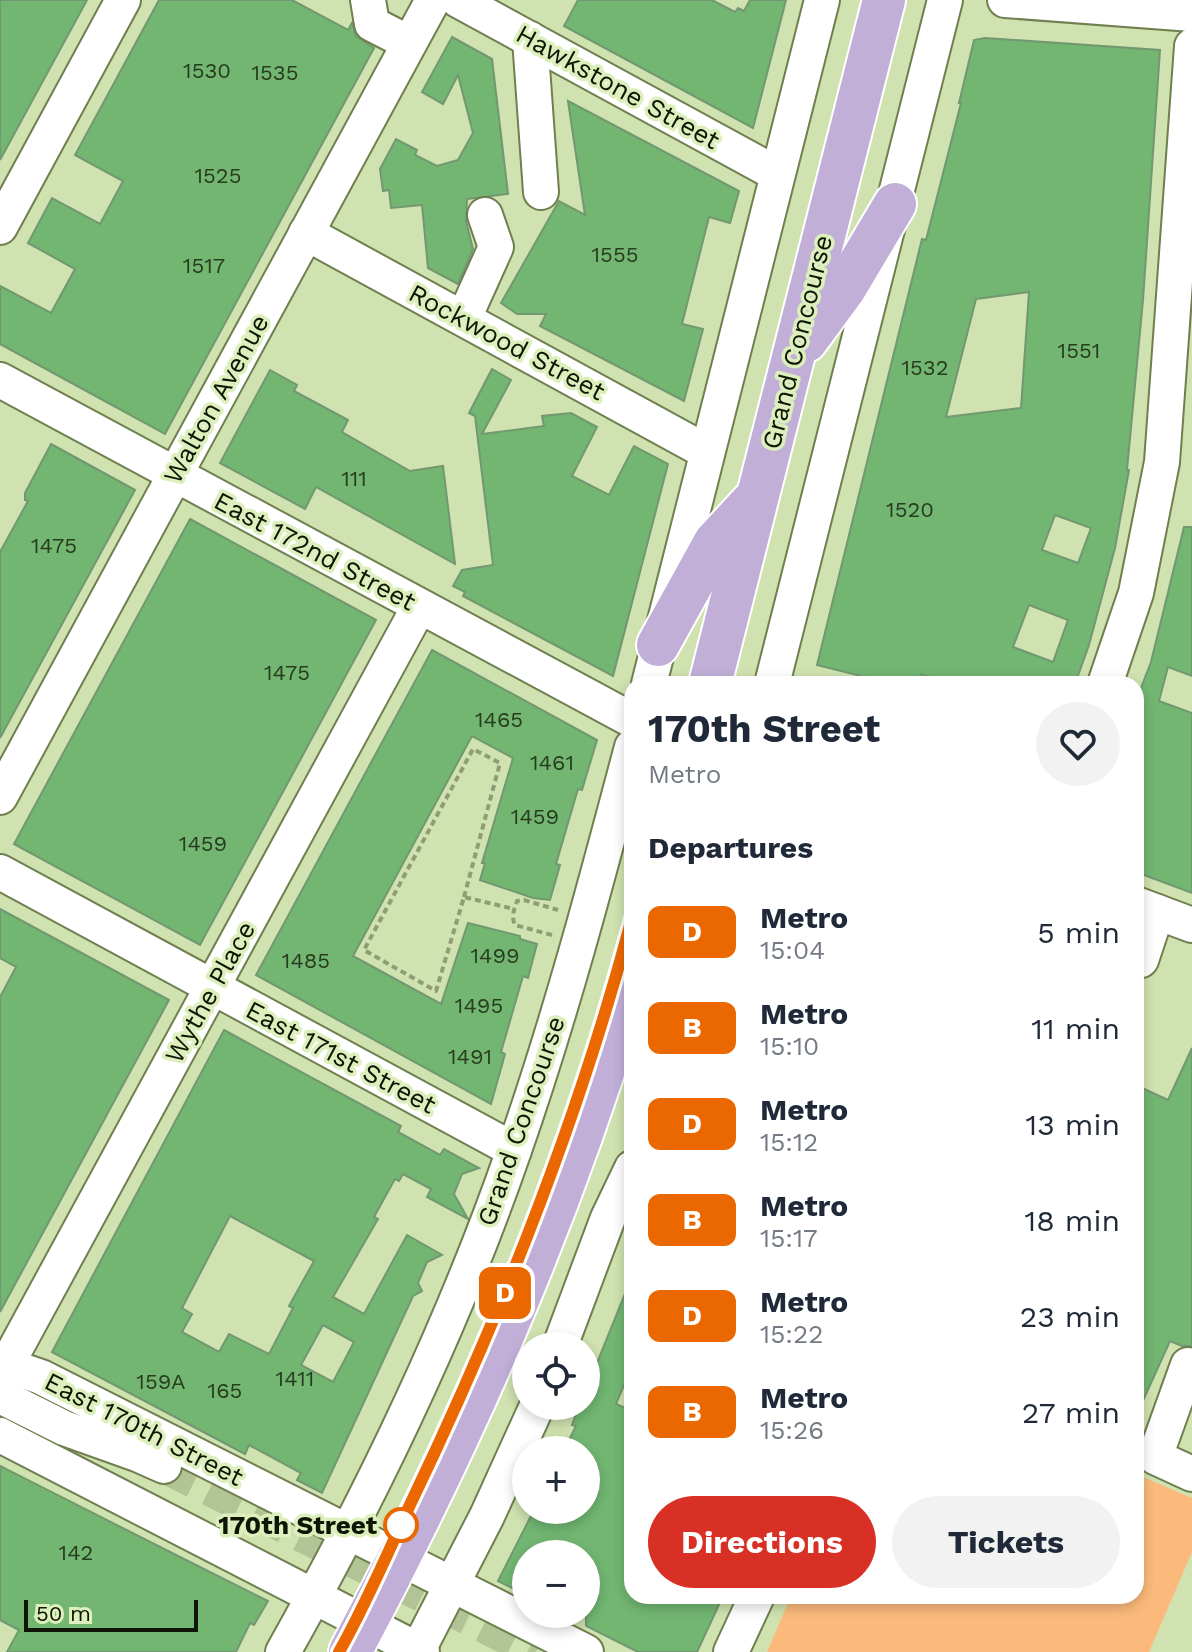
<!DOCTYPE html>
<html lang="en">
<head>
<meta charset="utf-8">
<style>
  :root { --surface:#fff; --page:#f2f2f3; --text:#1f2937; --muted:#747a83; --accent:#d93025 }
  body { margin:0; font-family:"Work Sans",sans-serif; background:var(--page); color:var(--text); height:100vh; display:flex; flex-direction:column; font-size:30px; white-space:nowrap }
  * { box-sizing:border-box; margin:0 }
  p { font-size:26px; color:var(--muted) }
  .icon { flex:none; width:44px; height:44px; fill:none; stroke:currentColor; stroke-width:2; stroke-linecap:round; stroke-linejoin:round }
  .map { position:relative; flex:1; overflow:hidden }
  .details { position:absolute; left:624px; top:676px; width:520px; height:928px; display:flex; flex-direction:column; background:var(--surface); border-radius:24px; box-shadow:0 4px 12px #0003 }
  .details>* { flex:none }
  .badge { padding:0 16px; border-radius:12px; font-size:28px; line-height:52px }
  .fabs { position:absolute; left:512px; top:1332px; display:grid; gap:16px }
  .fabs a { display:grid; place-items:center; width:88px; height:88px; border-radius:50%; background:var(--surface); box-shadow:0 4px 12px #0003; font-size:40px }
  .scale { position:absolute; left:24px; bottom:20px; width:174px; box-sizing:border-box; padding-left:8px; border:4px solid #0f1504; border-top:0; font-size:22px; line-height:28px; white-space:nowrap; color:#0f1504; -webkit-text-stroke:6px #dcefbc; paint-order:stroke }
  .map>.badge { position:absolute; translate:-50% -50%; box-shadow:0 0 0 4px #fff }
  h2 { padding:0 24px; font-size:30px; line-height:72px }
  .round { display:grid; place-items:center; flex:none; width:84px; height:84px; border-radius:42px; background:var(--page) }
  .summary { display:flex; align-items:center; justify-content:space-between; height:136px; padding:0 24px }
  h1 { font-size:38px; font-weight:700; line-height:60px }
  .button { display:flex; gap:16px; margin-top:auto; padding:16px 24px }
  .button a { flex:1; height:92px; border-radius:48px; background:var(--accent); color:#fff; font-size:32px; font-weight:700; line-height:92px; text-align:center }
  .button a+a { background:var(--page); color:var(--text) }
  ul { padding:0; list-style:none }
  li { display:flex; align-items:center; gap:24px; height:96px; padding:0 24px }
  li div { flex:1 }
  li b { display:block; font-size:30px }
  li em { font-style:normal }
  li .badge { min-width:88px; font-weight:700; text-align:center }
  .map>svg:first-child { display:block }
</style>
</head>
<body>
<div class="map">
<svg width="1192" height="1652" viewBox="0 0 1192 1652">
  <rect width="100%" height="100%" fill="#cfe2af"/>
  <polygon fill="#fbba7c" points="1136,1474 1192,1498 1192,1552 1149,1652 767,1652 791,1596 1136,1596"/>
  <g fill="#72b672" stroke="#729871" stroke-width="2" fill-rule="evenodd">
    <polygon points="0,0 87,0 0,160"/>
    <polygon points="159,0 292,0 348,30 352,23 356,36 374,48 165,434 0,344 0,286 51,313 75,269 28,243 52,198 100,224 123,181 75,155"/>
    <polygon points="578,0 712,0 735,12 738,8 744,11 750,0 786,0 753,128 564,26"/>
    <polygon points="452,37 492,59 508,194 467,199 466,221 473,249 458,284 428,268 422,205 391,208 389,190 383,191 380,169 396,139 417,150 415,155 437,166 458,160 473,133 458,75 443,104 422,92"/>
    <path d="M985 38 1160 50 1143 300 1127 470H1129L1115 548 1089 645 1075 684H948L921 674 918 684H863L865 677 817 665 922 239 926 240 961 103H959L974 40ZM1029 292 1021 408 946 417 976 299ZM1055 515 1091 528 1078 563 1042 550ZM1029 605 1068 620 1053 662 1013 647Z"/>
    <polygon points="568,101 739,191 730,223 709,217 682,324 703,329 684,401 540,326 546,314 517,314 501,303 559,201 585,215"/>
    <polygon points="492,369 511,380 482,434 544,426 542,416 571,413 597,427 572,476 609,495 634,446 668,464 613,676 463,596 465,592 453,586 462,570 493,565 475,416 469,413"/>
    <polygon points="270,370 297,385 294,391 348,420 342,432 410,471 443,466 455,564 316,487 305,509 220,463"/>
    <polygon points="51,444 135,490 0,738 0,552 28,501 25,500 25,493"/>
    <polygon points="190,519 376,620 200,945 14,844"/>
    <polygon points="1184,527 1192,527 1192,676 1168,667 1159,701 1192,713 1192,893 1136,872 1136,701 1151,662"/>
    <polygon points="432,650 597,740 582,790 578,789 556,864 560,865 550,900 533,898 480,880 485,863 482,863 513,758 472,736 353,956 441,1004 468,923 520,936 520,939 537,944 528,978 523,976 501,1052 505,1054 491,1104 256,975"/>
    <polygon points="0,909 169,1000 0,1312 0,997 16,967 0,958"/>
    <path d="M224 1030 401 1126 398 1132 440 1155 444 1149 479 1168 462 1174 454 1194 468 1219 427 1197 431 1189 403 1174 399 1181 395 1179 374 1217 378 1219 333 1297 364 1314 407 1235 442 1255 427 1262 418 1283 422 1291 413 1296 322 1493 297 1480 301 1473 249 1445 245 1454 52 1352ZM230 1216 314 1261 289 1306 293 1308 269 1354 229 1334 219 1352 182 1332 192 1314 182 1308ZM323 1325 354 1342 333 1382 301 1365Z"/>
    <polygon points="1192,1048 1192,1346 1182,1346 1170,1341 1136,1416 1136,1085 1168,1100"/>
    <polygon points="631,1279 632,1366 616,1404 632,1411 632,1596 723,1596 697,1652 638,1652 586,1626 586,1554 526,1554 526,1595 498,1581 534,1510 586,1510 586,1450 564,1450 576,1426 572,1425 579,1406 586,1406 586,1390"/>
    <polygon points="0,1466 184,1559 268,1601 254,1625 250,1623 236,1652 7,1652 19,1630 0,1620"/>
  </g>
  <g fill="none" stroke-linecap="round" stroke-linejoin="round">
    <polyline stroke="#b2c395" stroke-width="34" stroke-dasharray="34 17" stroke-linecap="butt" points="164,1466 536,1652"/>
    <defs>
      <g id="minor">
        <polyline points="368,0 372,24 409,43"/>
        <polyline points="458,0 777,174"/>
        <polyline points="1005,0 1192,14"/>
        <polyline points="530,39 541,192"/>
        <polyline points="0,227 123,0"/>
        <polyline points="306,233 707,452"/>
        <polyline points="464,318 496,247 485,215"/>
        <polyline points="0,380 632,720"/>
        <polyline points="649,684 822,0"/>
        <polyline points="772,684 945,0"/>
        <polyline points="1105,684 1136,593 1162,462 1192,46"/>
        <polyline points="0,797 433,0"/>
        <polyline points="0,872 514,1150"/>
        <polyline points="1136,904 1192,925"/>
        <polyline points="1136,958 1141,960 1157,912"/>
        <polyline points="560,1346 608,1218 632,1168"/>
        <polyline points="0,1363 41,1377 586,1652"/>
        <polyline points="1192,1366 1188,1365 1155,1457 1192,1474"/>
        <polyline points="0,1377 419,607"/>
        <polyline points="0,1396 64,1428 137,1454 164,1466"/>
        <polyline points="0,1435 422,1652"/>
        <path d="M283 1652C373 1492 453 1326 513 1153 560 1019 596 883 632 747"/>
        <polyline points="417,1652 487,1516 537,1406"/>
        <polyline points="731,1652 757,1596"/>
      </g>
      <g id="major">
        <polyline points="806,341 845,288 895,204"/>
        <polyline points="658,645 715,542 754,500"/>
        <polyline points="710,684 884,0"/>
        <path d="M350 1652C466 1435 562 1216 632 980"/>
      </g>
    </defs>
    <use href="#minor" stroke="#6f7f50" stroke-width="38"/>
    <use href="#major" stroke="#fff" stroke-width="46"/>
    <g stroke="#8e9d75" stroke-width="4" stroke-dasharray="6 4" stroke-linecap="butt">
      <polyline points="464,897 500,763 473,749 364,950 436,991 464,897 514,909"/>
      <path d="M552 935 515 925C511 916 514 910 517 901L524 900 558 910"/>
    </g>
    <use href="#minor" stroke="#fff" stroke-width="34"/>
    <use href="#major" stroke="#c1afd8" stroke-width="42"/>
  </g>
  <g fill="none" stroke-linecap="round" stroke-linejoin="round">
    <defs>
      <path id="line" d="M339 1652C365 1606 386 1557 408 1509 499 1320 578 1122 632 918"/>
    </defs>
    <use href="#line" stroke="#fff" stroke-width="18"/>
    <use href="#line" stroke="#eb6800" stroke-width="12"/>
  </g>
  <circle fill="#fff" stroke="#eb6800" stroke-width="4" cx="401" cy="1525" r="16"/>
  <g text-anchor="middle" stroke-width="7" stroke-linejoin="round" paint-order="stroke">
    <g font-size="22" fill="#283d20">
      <text x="207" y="78">1530</text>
      <text x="275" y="80">1535</text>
      <text x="218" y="183">1525</text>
      <text x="615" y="262">1555</text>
      <text x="204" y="273">1517</text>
      <text x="1079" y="358">1551</text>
      <text x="925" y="375">1532</text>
      <text x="354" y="486">111</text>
      <text x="910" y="517">1520</text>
      <text x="54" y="553">1475</text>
      <text x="287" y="680">1475</text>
      <text x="499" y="727">1465</text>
      <text x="552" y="770">1461</text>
      <text x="535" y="824">1459</text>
      <text x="203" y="851">1459</text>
      <text x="495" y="963">1499</text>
      <text x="306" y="968">1485</text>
      <text x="479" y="1013">1495</text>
      <text x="470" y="1064">1491</text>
      <text x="295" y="1386">1411</text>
      <text x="161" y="1389">159A</text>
      <text x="225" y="1398">165</text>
      <text x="76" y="1560">142</text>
    </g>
    <g font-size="26" fill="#0f1504" stroke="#dcefbc">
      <text transform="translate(618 87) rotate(29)" y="9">Hawkstone Street</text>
      <text transform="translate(507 342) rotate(28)" y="9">Rockwood Street</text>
      <text transform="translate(797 342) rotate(-76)" y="9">Grand Concourse</text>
      <text transform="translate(216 399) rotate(-61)" y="9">Walton Avenue</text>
      <text transform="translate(315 551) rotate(28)" y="9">East 172nd Street</text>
      <text transform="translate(210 992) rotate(-61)" y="9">Wythe Place</text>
      <text transform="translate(341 1057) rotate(28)" y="9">East 171st Street</text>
      <text transform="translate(521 1121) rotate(-71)" y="9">Grand Concourse</text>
      <text transform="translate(144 1429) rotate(27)" y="9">East 170th Street</text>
    </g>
    <g font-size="26" font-weight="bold" fill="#0f1504" stroke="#dcefbc" text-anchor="end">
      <text x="377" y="1534">170th Street</text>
    </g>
  </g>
</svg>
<div class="fabs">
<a><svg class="icon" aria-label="locate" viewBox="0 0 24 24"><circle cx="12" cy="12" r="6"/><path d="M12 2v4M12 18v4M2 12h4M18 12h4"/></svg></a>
<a>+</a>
<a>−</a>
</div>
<div class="scale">50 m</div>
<b class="badge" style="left:505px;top:1293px;background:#eb6800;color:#fff">D</b>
<section class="details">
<div class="summary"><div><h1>170th Street</h1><p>Metro</p></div><a class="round"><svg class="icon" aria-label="heart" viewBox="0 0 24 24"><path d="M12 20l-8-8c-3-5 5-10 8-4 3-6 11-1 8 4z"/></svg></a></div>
<h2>Departures</h2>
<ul>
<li><span class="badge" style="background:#eb6800;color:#fff">D</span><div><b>Metro</b><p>15:04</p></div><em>5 min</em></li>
<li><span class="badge" style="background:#eb6800;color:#fff">B</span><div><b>Metro</b><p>15:10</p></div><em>11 min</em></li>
<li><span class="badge" style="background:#eb6800;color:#fff">D</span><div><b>Metro</b><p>15:12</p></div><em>13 min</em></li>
<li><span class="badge" style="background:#eb6800;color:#fff">B</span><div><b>Metro</b><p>15:17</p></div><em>18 min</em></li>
<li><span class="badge" style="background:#eb6800;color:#fff">D</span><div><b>Metro</b><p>15:22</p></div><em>23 min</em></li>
<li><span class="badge" style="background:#eb6800;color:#fff">B</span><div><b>Metro</b><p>15:26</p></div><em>27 min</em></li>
</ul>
<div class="button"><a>Directions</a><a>Tickets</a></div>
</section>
</div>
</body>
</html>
